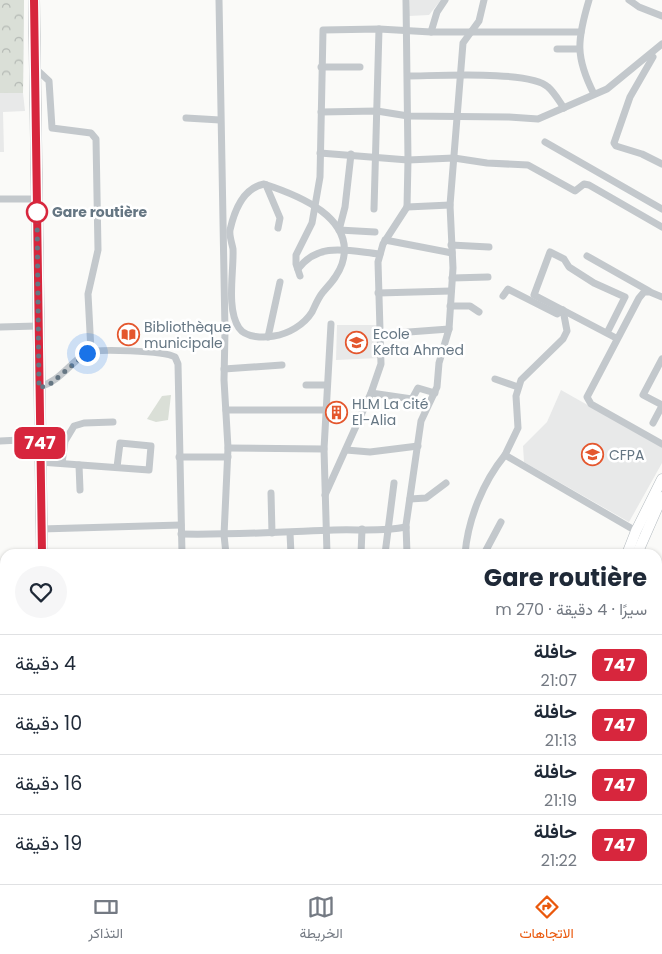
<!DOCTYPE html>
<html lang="ar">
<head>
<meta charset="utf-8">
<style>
  :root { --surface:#fff; --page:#f6f6f7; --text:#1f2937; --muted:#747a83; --line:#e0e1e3; --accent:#ea580c }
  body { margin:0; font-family:Poppins,Vazirmatn,sans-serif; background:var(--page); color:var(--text); direction:rtl; height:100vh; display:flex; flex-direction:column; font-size:19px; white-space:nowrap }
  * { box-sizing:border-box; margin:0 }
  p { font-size:16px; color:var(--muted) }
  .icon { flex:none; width:28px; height:28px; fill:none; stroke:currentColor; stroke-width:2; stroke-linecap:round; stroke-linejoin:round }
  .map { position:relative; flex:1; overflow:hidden; direction:ltr }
  .details { position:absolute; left:0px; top:549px; width:662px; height:336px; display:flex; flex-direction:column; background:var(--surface); border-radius:15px 15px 0 0; box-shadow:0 1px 4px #0004; direction:rtl }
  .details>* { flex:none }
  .badge { padding:0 10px; border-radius:8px; font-size:18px; line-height:32px }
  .you { position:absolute; width:25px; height:25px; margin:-12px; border:4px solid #fff; border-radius:50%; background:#1a73e8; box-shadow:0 0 0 8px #1a73e833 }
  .map>.badge { position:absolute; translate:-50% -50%; box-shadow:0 0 0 2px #fff }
  .round { display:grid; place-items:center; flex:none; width:52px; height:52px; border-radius:26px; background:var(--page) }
  .head { display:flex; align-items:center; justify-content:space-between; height:85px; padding:0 15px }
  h1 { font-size:24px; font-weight:700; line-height:38px }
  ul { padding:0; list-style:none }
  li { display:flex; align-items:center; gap:15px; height:60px; padding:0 15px; border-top:1px solid var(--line) }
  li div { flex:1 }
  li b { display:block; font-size:19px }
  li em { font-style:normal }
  li .badge { min-width:55px; font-weight:700; text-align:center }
  .tab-bar { display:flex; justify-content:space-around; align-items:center; height:70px; border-top:1px solid var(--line); background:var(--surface); font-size:14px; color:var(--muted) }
  .tab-bar a { display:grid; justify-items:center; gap:2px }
  .tab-bar .active { color:var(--accent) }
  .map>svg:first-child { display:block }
</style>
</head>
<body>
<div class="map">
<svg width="662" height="884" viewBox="0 0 662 884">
  <defs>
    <pattern id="forest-crowns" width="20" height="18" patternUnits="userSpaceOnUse" patternTransform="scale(1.25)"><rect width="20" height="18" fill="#dadfd7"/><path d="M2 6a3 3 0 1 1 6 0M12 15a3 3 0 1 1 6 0" fill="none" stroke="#b4b9b4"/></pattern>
  </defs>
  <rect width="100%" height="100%" fill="#fafaf8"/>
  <g fill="#e8e9e9">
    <polygon points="0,0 24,0 23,93 25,111 3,112 4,152 0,152"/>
    <polygon points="410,0 441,0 429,15 409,16"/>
    <polygon points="337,325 378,325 379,358 336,360"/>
    <polygon points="561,390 662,447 662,463 629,522 524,462 523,446 547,422"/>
  </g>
  <polygon fill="url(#forest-crowns)" points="0,0 24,0 23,93 0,93"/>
  <polygon fill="#dadfd7" points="171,395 168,420 156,422 147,419 162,396"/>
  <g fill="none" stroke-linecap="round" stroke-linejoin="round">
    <defs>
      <g id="secondary">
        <polyline points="627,554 636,531 662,479"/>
        <polyline points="637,554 662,497"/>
        <polyline points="0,846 5,846"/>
        <polyline points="308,880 310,884"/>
        <polyline points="399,884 400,880"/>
      </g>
      <g id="primary">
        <polyline points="34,0 42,554"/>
        <polyline points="658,633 662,631"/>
        <polyline points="49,880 49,884"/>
        <polyline points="655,880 657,884"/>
      </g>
    </defs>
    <use href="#secondary" stroke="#b3babf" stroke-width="11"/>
    <use href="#primary" stroke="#b5babe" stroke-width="12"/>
    <g stroke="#c3c8cc" stroke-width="7">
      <polyline points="219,0 225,331 224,380 228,448 224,535 226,554"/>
      <path d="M589 0C577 40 575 57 594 94"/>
      <polyline points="629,0 639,7 662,16"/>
      <polyline points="431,32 437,12 445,0"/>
      <polyline points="557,49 578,49"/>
      <polyline points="650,55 653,57 630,97 614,143 616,146 642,154 662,164"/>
      <polyline points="321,67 360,67"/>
      <polyline points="35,68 49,81 52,128 91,133 96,139 98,250 88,294 91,351"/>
      <path d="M408 76C436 76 530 70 548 87 554 92 559 101 564 108"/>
      <polyline points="321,112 377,111 408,116 509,117 538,119 607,89 662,44"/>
      <polyline points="186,118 220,120"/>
      <polyline points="545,142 662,209"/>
      <polyline points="320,153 408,160 454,158 487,163 528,165 575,191 584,184 589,185 662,227"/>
      <polyline points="351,154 345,207 339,230 375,232"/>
      <path d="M264 184C298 195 357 218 342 264 338 276 330 284 323 292 318 298 315 306 312 312 304 325 288 334 274 336 264 338 246 338 239 328 226 309 234 271 233 249 232 243 229 236 230 230 234 212 243 188 264 184Z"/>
      <polyline points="266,185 280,218 278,228"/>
      <polyline points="0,199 36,199"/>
      <polyline points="407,207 450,205"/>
      <polyline points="374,209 379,29"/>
      <polyline points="385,240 452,253"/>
      <polyline points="451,245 489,247"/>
      <polyline points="587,256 649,291"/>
      <path d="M298 269C319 241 349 251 380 254"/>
      <polyline points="300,276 296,264 296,255 312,223 320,177 323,30 379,29 431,32 581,32"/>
      <polyline points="452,278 488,277"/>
      <polyline points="378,293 451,291"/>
      <polyline points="503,296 508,289 557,314 563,310 567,331 563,339 521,380 516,396 518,428 505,455"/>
      <polyline points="662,297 650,292 644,292 639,298 587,397 591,404 662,444"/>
      <polyline points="450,306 470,306 479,312"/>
      <polyline points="0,327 37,326"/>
      <path d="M607 333 625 297 594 283 569 267 564 259 550 252 534 295C561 309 589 324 616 338"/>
      <polyline points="382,334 449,329"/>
      <polyline points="268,337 280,282"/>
      <polyline points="662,359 643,395 662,405"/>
      <polyline points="224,369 282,365"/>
      <polyline points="495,379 518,387"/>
      <polyline points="306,385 327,385"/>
      <path d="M39 387C59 382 69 364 86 353 96 348 165 351 175 357L178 364 182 554"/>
      <polyline points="371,393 412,399 418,388 435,393"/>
      <polyline points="226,410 326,410"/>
      <polyline points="653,423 662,406"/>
      <polyline points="0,441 40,439"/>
      <polyline points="228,448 324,449"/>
      <polyline points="346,450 370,452 418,446"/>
      <polyline points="179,457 228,457"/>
      <polyline points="40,462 149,470 151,446 120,443 117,467"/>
      <polyline points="62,463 65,441 74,426 84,423 113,422"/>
      <polyline points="79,465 80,490"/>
      <polyline points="271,493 272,533"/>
      <polyline points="325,495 371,393 381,364 378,262 383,244 407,207 408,160 406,0"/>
      <polyline points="410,499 426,498 446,483"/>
      <polyline points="41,529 181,525"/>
      <polyline points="290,533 291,554"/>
      <path d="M181 534C232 535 283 532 334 530 358 529 382 532 406 527"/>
      <polyline points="327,554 324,449 331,324"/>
      <polyline points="361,554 362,529"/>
      <polyline points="385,554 394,483"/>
      <polyline points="407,554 406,525 421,421 437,387 439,363 449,329 453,268 450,205 463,43 479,21 484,0"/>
      <path d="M465 554C468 519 483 482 505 455L636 531"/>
      <polyline points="484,554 501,522"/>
      <polyline points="457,880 458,884"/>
      <polyline points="529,880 531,884"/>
      <polyline points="618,880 620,884"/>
      <polyline points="0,882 49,881"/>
      <polyline points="73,884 74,880"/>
      <polyline points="142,884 142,880"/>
      <polyline points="202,884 203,880"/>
      <polyline points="216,884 217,880"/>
      <polyline points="318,884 318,880"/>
      <polyline points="376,884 376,880"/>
      <polyline points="555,884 560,880"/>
    </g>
    <use href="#secondary" stroke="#fff" stroke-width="10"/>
    <use href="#primary" stroke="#fff" stroke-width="11"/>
  </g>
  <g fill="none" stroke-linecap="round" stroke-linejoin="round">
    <defs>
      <polyline id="line" points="34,0 42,554"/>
    </defs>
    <use href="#line" stroke="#fff" stroke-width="11"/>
    <use href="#line" stroke="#d7263d" stroke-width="8"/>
    <polyline stroke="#657683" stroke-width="5" stroke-dasharray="0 9" points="37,212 39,388 50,384 87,353"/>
  </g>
  <defs>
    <symbol id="library-ring" viewBox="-11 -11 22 22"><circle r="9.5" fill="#fff" stroke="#e4572e" stroke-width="1.5"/><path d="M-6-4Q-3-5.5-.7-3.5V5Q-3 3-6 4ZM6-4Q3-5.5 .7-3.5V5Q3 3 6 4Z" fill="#e4572e"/></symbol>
    <symbol id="school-ring" viewBox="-11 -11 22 22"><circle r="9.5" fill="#fff" stroke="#e4572e" stroke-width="1.5"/><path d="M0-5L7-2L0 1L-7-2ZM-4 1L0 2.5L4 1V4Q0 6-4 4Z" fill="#e4572e"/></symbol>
    <symbol id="building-ring" viewBox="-11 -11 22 22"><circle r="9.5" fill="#fff" stroke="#e4572e" stroke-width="1.5"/><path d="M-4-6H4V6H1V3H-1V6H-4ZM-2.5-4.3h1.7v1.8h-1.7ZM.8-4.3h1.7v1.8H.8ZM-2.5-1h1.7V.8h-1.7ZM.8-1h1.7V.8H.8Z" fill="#e4572e"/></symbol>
    <symbol id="university-ring" viewBox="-11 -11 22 22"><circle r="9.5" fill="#fff" stroke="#e4572e" stroke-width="1.5"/><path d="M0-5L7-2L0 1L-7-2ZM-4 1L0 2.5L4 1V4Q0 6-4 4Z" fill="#e4572e"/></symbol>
  </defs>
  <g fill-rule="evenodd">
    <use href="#library-ring" x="116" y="322" width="25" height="25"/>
    <use href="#school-ring" x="344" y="330" width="25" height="25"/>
    <use href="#building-ring" x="324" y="400" width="25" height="25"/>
    <use href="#university-ring" x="580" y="442" width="25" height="25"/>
  </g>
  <circle fill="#fff" stroke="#d7263d" stroke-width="2.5" cx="37" cy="212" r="10"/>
  <g text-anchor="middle" stroke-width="5" stroke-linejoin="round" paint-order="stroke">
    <g font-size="14" font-weight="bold" fill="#657683" stroke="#fff" text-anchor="start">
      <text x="52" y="217">Gare routière</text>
    </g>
    <g font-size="14" fill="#657683" stroke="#fff" text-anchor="start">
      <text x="144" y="332">Bibliothèque<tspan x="144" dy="16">municipale</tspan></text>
      <text x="373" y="339">Ecole<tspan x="373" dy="16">Kefta Ahmed</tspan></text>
      <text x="352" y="409">HLM La cité<tspan x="352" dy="16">El-Alia</tspan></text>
      <text x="609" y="460">CFPA</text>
    </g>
  </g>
</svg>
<div class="you" style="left:87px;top:353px"></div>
<b class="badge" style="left:40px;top:443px;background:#d7263d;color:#fff">747</b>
<section class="details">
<div class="head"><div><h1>Gare routière</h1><p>سيرًا · 4 دقيقة · 270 m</p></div><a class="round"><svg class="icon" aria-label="heart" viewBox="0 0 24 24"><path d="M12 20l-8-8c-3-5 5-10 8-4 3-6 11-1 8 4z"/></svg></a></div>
<ul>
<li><span class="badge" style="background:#d7263d;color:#fff">747</span><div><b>حافلة</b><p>21:07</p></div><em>4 دقيقة</em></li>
<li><span class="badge" style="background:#d7263d;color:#fff">747</span><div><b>حافلة</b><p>21:13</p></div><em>10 دقيقة</em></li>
<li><span class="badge" style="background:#d7263d;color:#fff">747</span><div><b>حافلة</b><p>21:19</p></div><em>16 دقيقة</em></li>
<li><span class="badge" style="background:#d7263d;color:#fff">747</span><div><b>حافلة</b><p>21:22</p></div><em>19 دقيقة</em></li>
</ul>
</section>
</div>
<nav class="tab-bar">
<a class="active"><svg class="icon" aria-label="directions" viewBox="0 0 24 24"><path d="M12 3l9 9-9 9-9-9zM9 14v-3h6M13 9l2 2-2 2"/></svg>الاتجاهات</a>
<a><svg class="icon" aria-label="map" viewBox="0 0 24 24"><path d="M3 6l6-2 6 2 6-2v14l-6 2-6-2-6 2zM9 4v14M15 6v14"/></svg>الخريطة</a>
<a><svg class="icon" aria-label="tickets" viewBox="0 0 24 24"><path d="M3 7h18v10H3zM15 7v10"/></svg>التذاكر</a>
</nav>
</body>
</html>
